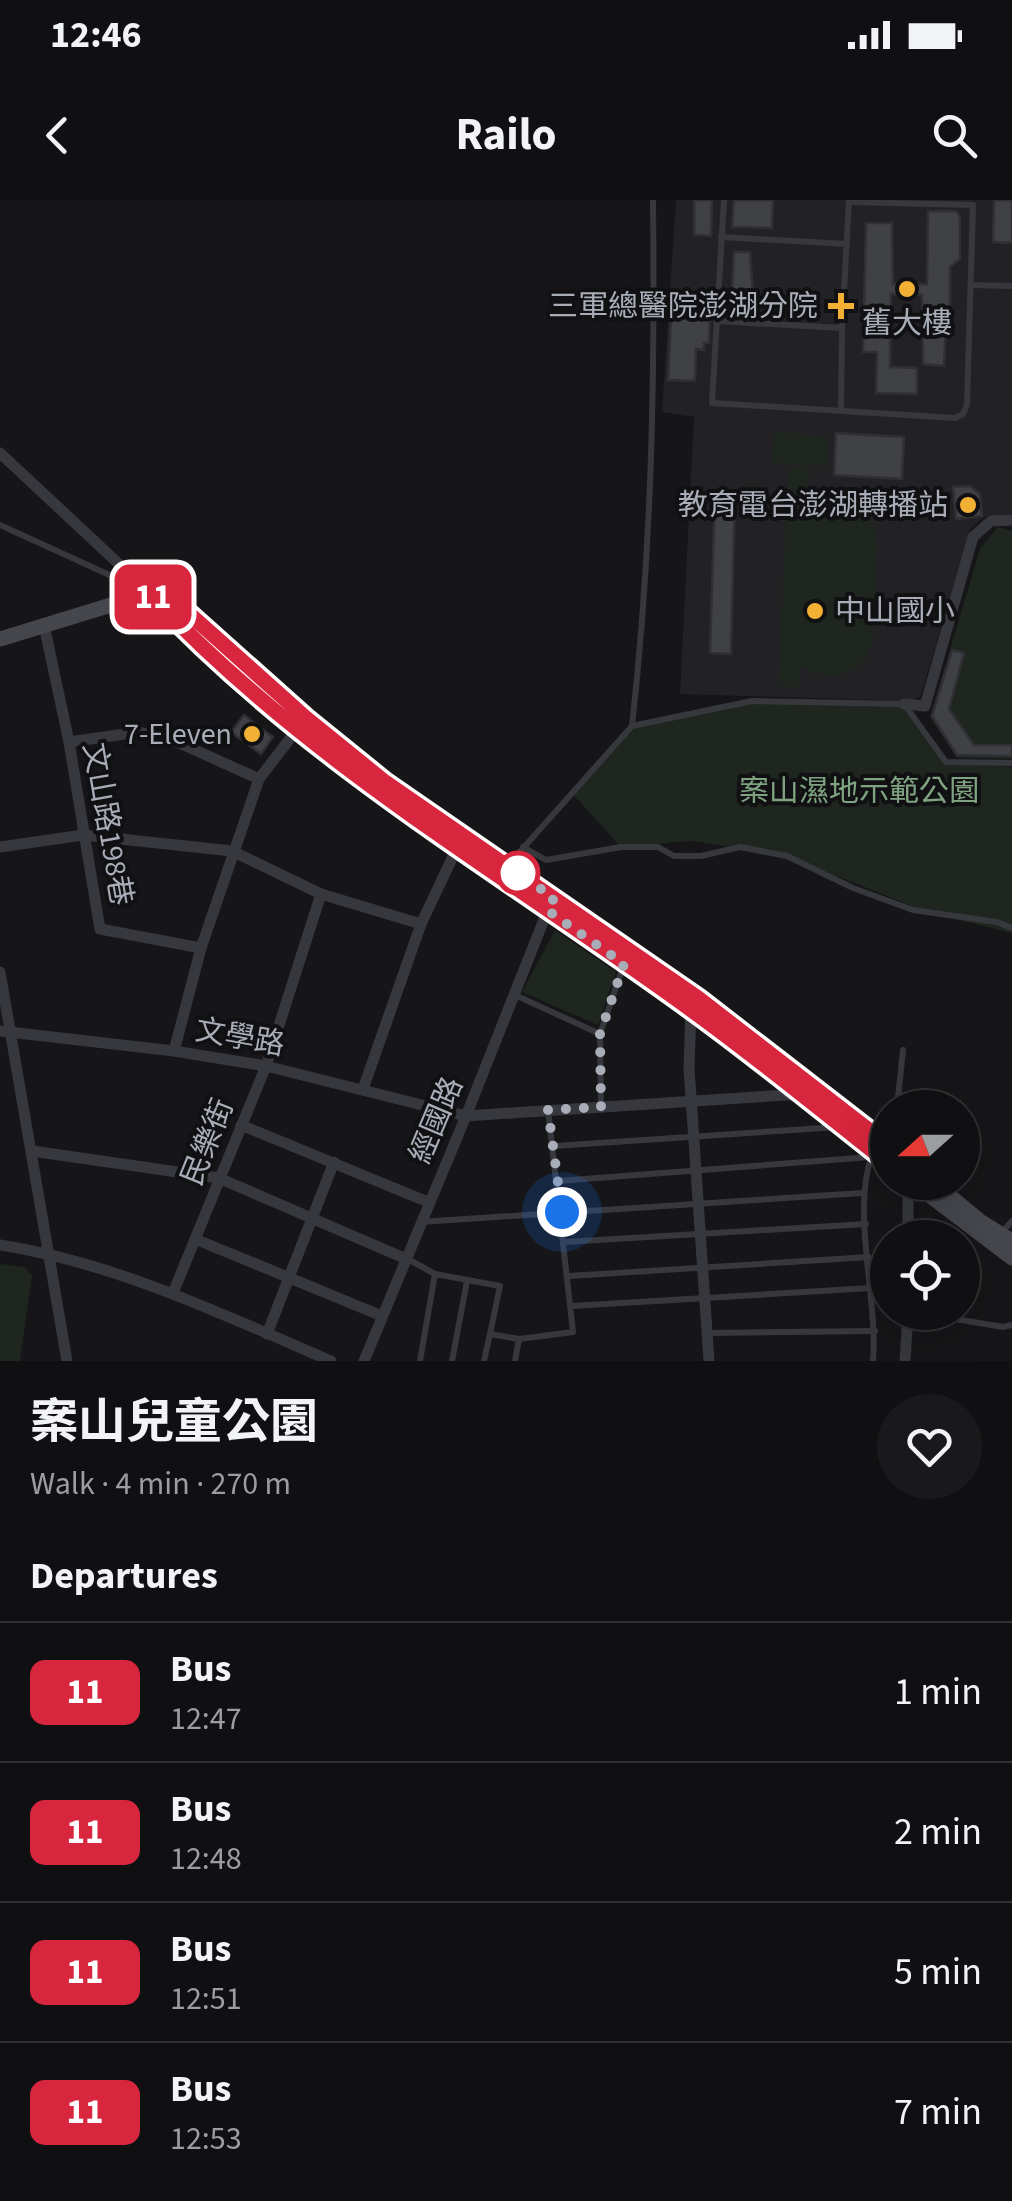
<!DOCTYPE html>
<html lang="en">
<head>
<meta charset="utf-8">
<style>
  :root { --surface:#101012; --page:#19191b; --text:#f1f3f6; --muted:#9c9d9f; --line:#303032 }
  body { margin:0; font-family:"Source Sans 3","Noto Sans TC",sans-serif; background:var(--page); color:var(--text); height:100vh; display:flex; flex-direction:column; font-size:38px; white-space:nowrap }
  * { box-sizing:border-box; margin:0 }
  p { font-size:32px; color:var(--muted) }
  .icon { flex:none; width:55px; height:55px; fill:none; stroke:currentColor; stroke-width:2; stroke-linecap:round; stroke-linejoin:round }
  .map { position:relative; height:1161px; overflow:hidden }
  .panel { display:flex; flex-direction:column; background:var(--surface); flex:1 }
  .panel>* { flex:none }
  .badge { padding:0 20px; border-radius:15px; font-size:35px; line-height:65px }
  .needle { width:65px; rotate:249deg }
  .buttons { position:absolute; left:870px; top:890px; display:grid; gap:20px }
  .buttons a { display:grid; place-items:center; width:110px; height:110px; border-radius:50%; background:var(--surface); box-shadow:0 10px 40px #0002,0 0 0 2px var(--line); font-size:50px }
  .you { position:absolute; width:50px; height:50px; margin:-25px; border:8px solid #fff; border-radius:50%; background:#1a73e8; box-shadow:0 0 0 15px #1a73e833 }
  .map>.badge { position:absolute; translate:-50% -50%; box-shadow:0 0 0 5px #fff }
  h2 { padding:0 30px; font-size:38px; line-height:90px }
  .round { display:grid; place-items:center; flex:none; width:105px; height:105px; border-radius:52px; background:var(--page) }
  .head { display:flex; align-items:center; justify-content:space-between; height:170px; padding:0 30px }
  h1 { font-size:48px; font-weight:700; line-height:75px }
  ul { padding:0; list-style:none }
  li { display:flex; align-items:center; gap:30px; height:140px; padding:0 30px; border-top:2px solid var(--line) }
  li div { flex:1 }
  li b { display:block; font-size:38px }
  li em { font-style:normal }
  li .badge { min-width:110px; font-weight:700; text-align:center }
  .status { display:flex; justify-content:space-between; align-items:center; height:70px; padding:0 50px; background:var(--surface); direction:ltr }
  .status svg { height:28px; fill:currentColor }
  header { display:flex; justify-content:space-between; align-items:center; height:130px; padding:0 30px; background:var(--surface); font-size:45px; font-weight:700 }
  .map>svg:first-child { display:block }
</style>
</head>
<body>
<div class="status"><b>12:46</b><svg viewBox="0 0 49 12"><path d="M0 12V9h3v3zM5 12V6h3v6zM10 12V3h3v9zM15 12V0h3v12zM26 1h20v11H26zM47 4h2v5h-2z"/></svg></div>
<header><svg class="icon" aria-label="back" viewBox="0 0 24 24"><path d="M15 5l-7 7 7 7"/></svg>Railo<svg class="icon" aria-label="search" viewBox="0 0 24 24"><circle cx="10" cy="10" r="6"/><path d="M15 15l6 6"/></svg></header>
<div class="map">
<svg width="1012" height="1161" viewBox="0 0 1012 1161">
  <rect width="100%" height="100%" fill="#161618"/>
  <polygon fill="#222225" points="676,0 1012,0 1012,314 984,317 970,329 921,495 912,501 680,494 694,217 662,212"/>
  <g fill="#1e261f">
    <polygon points="774,232 828,236 827,266 773,263"/>
    <path d="M789 267H809L807 303C836 289 874 303 877 339 878 354 876 370 875 385 874 404 877 429 871 447 860 477 824 482 801 466L799 487 778 485Z"/>
    <polygon points="998,327 1012,331 1012,559 957,558 930,517 980,349"/>
    <polygon points="752,501 904,504 946,562 1012,567 1012,733 927,712 787,656 692,641 621,647 571,592 632,526"/>
    <polygon points="555,730 616,772 598,825 522,792"/>
    <polygon points="0,1064 24,1067 32,1075 20,1161 0,1161"/>
  </g>
  <g fill="#404145" stroke="#303034" stroke-width="2.5">
    <polygon points="694,0 712,0 711,36 694,35"/>
    <polygon points="734,0 773,0 772,28 732,27"/>
    <polygon points="994,0 1012,0 1012,43 993,42"/>
    <polygon points="928,11 956,11 960,17 960,59 950,67 950,116 946,116 944,166 923,164 922,95 891,94 890,167 917,168 917,194 876,193 877,152 863,152 866,23 892,23 893,84 927,84"/>
    <polygon points="734,52 750,52 753,95 748,95 746,111 731,110"/>
    <polygon points="671,118 710,120 709,143 704,143 704,150 696,149 695,181 668,180"/>
    <polygon points="836,233 904,237 902,279 834,275"/>
    <polygon points="970,286 980,294 982,316 956,319 953,287"/>
    <polygon points="715,292 735,293 731,454 710,453"/>
    <polygon points="952,450 964,453 949,509 974,545 1012,545 1012,556 957,555 932,516"/>
    <polygon points="244,515 273,537 261,554 231,532"/>
  </g>
  <g fill="none" stroke-linecap="round" stroke-linejoin="round">
    <g stroke="#37383d" stroke-width="6">
      <polyline points="724,0 712,203 955,218 963,214 967,205 973,5 849,2"/>
      <polyline points="721,37 847,44"/>
      <polyline points="971,85 1012,86"/>
      <polyline points="717,121 842,128"/>
      <polyline points="841,211 842,128 849,0"/>
      <polyline points="0,325 140,389"/>
      <path d="M632 526C652 348 655 178 653 0"/>
      <polyline points="523,647 546,660 621,647 658,647 674,656 701,656 740,647 787,656 853,688 913,710 997,722 1012,728"/>
      <polyline points="508,665 632,526 752,501 904,504 946,562 1012,563"/>
      <polyline points="515,795 600,834"/>
      <polyline points="601,905 600,834 623,767"/>
      <polyline points="897,908 903,850"/>
      <polyline points="881,938 888,926"/>
      <polyline points="554,946 838,927"/>
      <path d="M872 955C851 1013 878 1096 873 1161"/>
      <polyline points="558,981 871,957"/>
      <polyline points="420,1022 863,993"/>
      <polyline points="1002,1032 1012,1021"/>
      <polyline points="565,1042 866,1024"/>
      <polyline points="406,1058 435,1074 500,1086 490,1134 519,1139 515,1161"/>
      <polyline points="569,1076 869,1057"/>
      <polyline points="572,1106 871,1088"/>
      <polyline points="914,1112 1003,1127 1012,1125"/>
      <polyline points="708,1133 875,1131"/>
      <polyline points="519,1139 573,1132 548,910"/>
      <polyline points="420,1161 435,1074"/>
      <polyline points="452,1161 467,1081"/>
      <polyline points="484,1161 490,1134"/>
    </g>
    <g stroke="#37383d" stroke-width="11">
      <polyline points="0,253 150,393"/>
      <polyline points="44,425 69,542 100,729 201,748"/>
      <polyline points="904,504 925,506 973,337 991,321 1012,320"/>
      <polyline points="69,542 139,532 175,541 259,579"/>
      <polyline points="0,647 83,635 232,651 321,694 421,724"/>
      <polyline points="0,772 67,1161"/>
      <polyline points="691,809 689,868 709,1161"/>
      <polyline points="0,831 174,851 266,866 466,916 801,894"/>
      <polyline points="174,851 201,748 259,579 302,523"/>
      <polyline points="363,889 421,724 457,648"/>
      <polyline points="241,925 428,1002"/>
      <polyline points="32,951 219,978 404,1058"/>
      <polyline points="908,982 908,1038"/>
      <polyline points="195,1039 382,1116"/>
      <path d="M0 1045C116 1063 224 1115 331 1161"/>
      <polyline points="173,1093 266,866 321,694"/>
      <polyline points="267,1134 334,962"/>
      <polyline points="364,1161 466,916 549,707"/>
      <polyline points="905,1161 908,1112"/>
    </g>
    <g stroke="#45474d" stroke-width="15">
      <polyline points="156,400 297,529 376,593 691,809 888,963"/>
      <polyline points="0,439 150,393 185,410 306,518 385,582 698,798 888,945"/>
      <polyline points="912,982 1012,1058"/>
      <polyline points="933,982 980,1021 1012,1041"/>
    </g>
  </g>
  <g fill="none" stroke-linecap="round" stroke-linejoin="round">
    <defs>
      <path id="line" d="M888 945 698 798 385 582 306 518 185 410 150 394C306 561 506 675 690 809 758 858 822 911 888 963"/>
    </defs>
    <use href="#line" stroke="#fff" stroke-width="22"/>
    <use href="#line" stroke="#d7263d" stroke-width="15"/>
    <polyline stroke="#a8adb8" stroke-width="10" stroke-dasharray="0 18" points="518,673 507,666 554,698 547,710 624,764 600,834 601,907 548,910 562,1012"/>
  </g>
  <g fill="#f2b134" stroke="#111113" stroke-width="4">
    <circle cx="907" cy="89" r="10"/>
    <path d="M836 91h10v10h10v10h-10v10h-10v-10h-10v-10h10z"/>
    <circle cx="968" cy="305" r="10"/>
    <circle cx="815" cy="411" r="10"/>
    <circle cx="252" cy="534" r="10"/>
  </g>
  <circle fill="#fff" stroke="#d7263d" stroke-width="5" cx="518" cy="673" r="20"/>
  <g text-anchor="middle" stroke-width="8" stroke-linejoin="round" paint-order="stroke">
    <g font-size="30" fill="#a8adb8" stroke="#111113" text-anchor="end">
      <text x="818" y="116">三軍總醫院澎湖分院</text>
      <text x="907" y="133" text-anchor="middle">舊大樓</text>
      <text x="948" y="315">教育電台澎湖轉播站</text>
      <text x="835" y="421" text-anchor="start">中山國小</text>
      <text x="232" y="544">7-Eleven</text>
    </g>
    <g font-size="30" fill="#7fa381" stroke="#111113">
      <text x="859" y="601">案山濕地示範公園</text>
    </g>
    <g font-size="30" fill="#a8adb8" stroke="#111113">
      <text transform="translate(108 624) rotate(80)" y="10">文山路198巷</text>
      <text transform="translate(240 837) rotate(10)" y="10">文學路</text>
      <text transform="translate(436 920) rotate(-67)" y="10">經國路</text>
      <text transform="translate(207 942) rotate(-68)" y="10">民樂街</text>
    </g>
  </g>
</svg>
<div class="buttons">
<a><svg class="needle" viewBox="-14 -14 28 28"><path d="M0-13l5 13h-10z" fill="#e53935"/><path d="M0 13l5-13h-10z" fill="#9c9d9f"/></svg></a>
<a><svg class="icon" aria-label="locate" viewBox="0 0 24 24"><circle cx="12" cy="12" r="6"/><path d="M12 2v4M12 18v4M2 12h4M18 12h4"/></svg></a>
</div>
<div class="you" style="left:562px;top:1012px"></div>
<b class="badge" style="left:153px;top:397px;background:#d7263d;color:#fff">11</b>
</div>
<section class="panel">
<div class="head"><div><h1>案山兒童公園</h1><p>Walk · 4 min · 270 m</p></div><a class="round"><svg class="icon" aria-label="heart" viewBox="0 0 24 24"><path d="M12 20l-8-8c-3-5 5-10 8-4 3-6 11-1 8 4z"/></svg></a></div>
<h2>Departures</h2>
<ul>
<li><span class="badge" style="background:#d7263d;color:#fff">11</span><div><b>Bus</b><p>12:47</p></div><em>1 min</em></li>
<li><span class="badge" style="background:#d7263d;color:#fff">11</span><div><b>Bus</b><p>12:48</p></div><em>2 min</em></li>
<li><span class="badge" style="background:#d7263d;color:#fff">11</span><div><b>Bus</b><p>12:51</p></div><em>5 min</em></li>
<li><span class="badge" style="background:#d7263d;color:#fff">11</span><div><b>Bus</b><p>12:53</p></div><em>7 min</em></li>
</ul>
</section>
</body>
</html>
